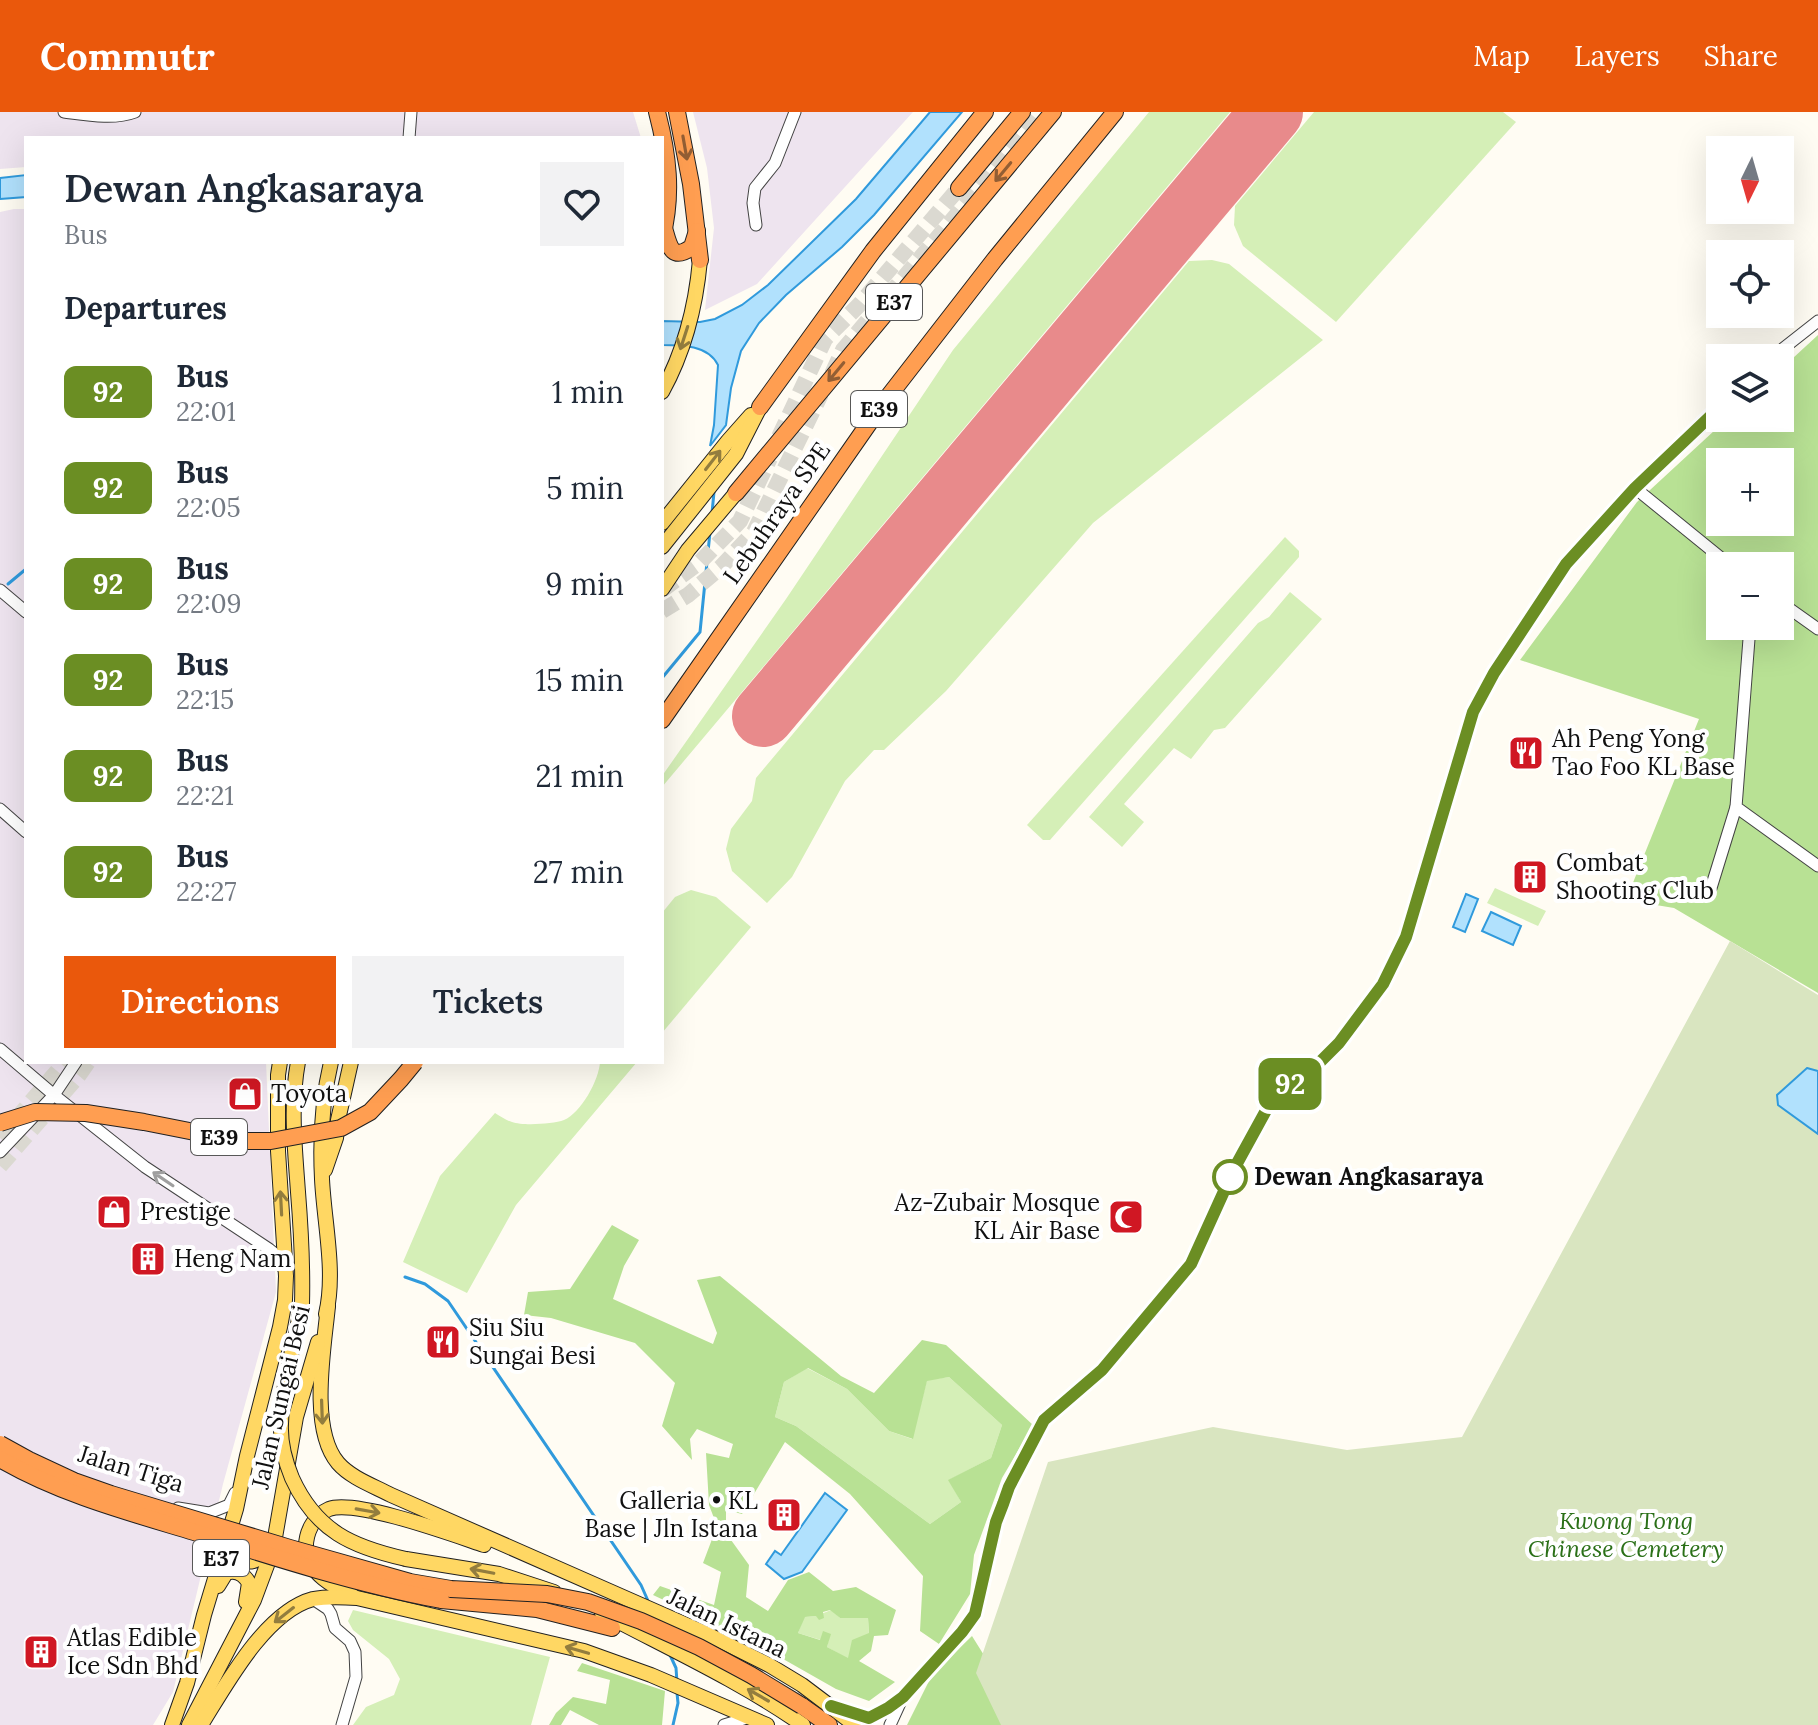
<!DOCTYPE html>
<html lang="en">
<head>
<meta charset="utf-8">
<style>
  :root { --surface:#fff; --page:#f2f2f3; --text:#1f2937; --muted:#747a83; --accent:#ea580c }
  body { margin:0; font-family:Lora,serif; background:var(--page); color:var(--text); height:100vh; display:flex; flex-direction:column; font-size:30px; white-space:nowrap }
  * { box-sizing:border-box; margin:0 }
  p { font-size:26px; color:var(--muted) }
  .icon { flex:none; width:44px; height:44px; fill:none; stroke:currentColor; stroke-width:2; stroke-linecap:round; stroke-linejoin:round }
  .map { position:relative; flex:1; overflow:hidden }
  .details { position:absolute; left:24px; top:24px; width:640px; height:928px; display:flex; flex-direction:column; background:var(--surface); border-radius:0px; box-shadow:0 8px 32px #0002 }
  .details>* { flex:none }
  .badge { padding:0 16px; border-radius:12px; font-size:28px; line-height:52px }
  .needle { width:52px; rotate:185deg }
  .controls { position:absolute; left:1706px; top:24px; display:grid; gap:16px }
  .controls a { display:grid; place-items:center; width:88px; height:88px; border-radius:0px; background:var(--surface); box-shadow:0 8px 32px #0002; font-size:40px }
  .map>.badge { position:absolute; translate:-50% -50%; box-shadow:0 0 0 4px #fff }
  h2 { padding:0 40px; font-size:30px; line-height:72px }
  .round { display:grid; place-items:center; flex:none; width:84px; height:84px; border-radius:0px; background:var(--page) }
  .overview { display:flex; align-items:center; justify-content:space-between; height:136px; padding:0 40px }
  h1 { font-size:38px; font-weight:600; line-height:60px }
  .primary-button { display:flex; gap:16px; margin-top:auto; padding:16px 40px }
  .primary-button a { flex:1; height:92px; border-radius:0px; background:var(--accent); color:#fff; font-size:32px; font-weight:600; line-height:92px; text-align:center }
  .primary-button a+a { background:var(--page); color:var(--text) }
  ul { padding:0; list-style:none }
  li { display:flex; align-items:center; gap:24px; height:96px; padding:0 40px }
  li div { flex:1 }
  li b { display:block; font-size:30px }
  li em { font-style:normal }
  li .badge { min-width:88px; font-weight:700; text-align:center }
  header { display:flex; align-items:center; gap:48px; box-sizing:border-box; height:112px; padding:0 40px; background:var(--accent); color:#fff }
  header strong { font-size:38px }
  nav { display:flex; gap:44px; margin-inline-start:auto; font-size:28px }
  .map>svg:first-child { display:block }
</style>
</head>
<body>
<header>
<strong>Commutr</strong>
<nav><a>Map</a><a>Layers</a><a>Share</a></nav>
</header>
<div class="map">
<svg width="1818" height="1613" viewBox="0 0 1818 1613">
  <rect width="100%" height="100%" fill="#fffcf3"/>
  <g fill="#eee4ef">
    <polygon points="0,0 633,0 641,26 26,26 26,55 0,57"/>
    <polygon points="693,0 913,0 757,172 705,198 714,116 707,56"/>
    <polygon points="14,97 26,97 26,950 266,950 276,1180 223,1372 173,1580 153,1613 0,1613 0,100"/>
  </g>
  <g fill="#d5efb7">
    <polygon points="1149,0 1230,0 662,675 662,664 786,487 953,238"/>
    <polygon points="1314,0 1503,0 1516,10 1336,210 1243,134 1234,113 1235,94"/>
    <polygon points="1212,148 1229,152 1323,228 1093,411 946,579 884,638 874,638 845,669 792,765 767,791 732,759 726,737 731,717 752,689 756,666 1189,149"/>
    <polygon points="1285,425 1299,439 1299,445 1050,728 1043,728 1027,713"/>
    <polygon points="1290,480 1322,507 1225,616 1214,618 1191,647 1174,636 1124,692 1144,710 1122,735 1089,705 1258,511 1269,505"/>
    <polygon points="1495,776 1546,799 1538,814 1487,791"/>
    <polygon points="691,778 716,785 751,815 662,921 662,801 675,785"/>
    <path d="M600 950H637L516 1093 467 1181 403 1150 440 1064 495 1001C500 1004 507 1009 512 1010 523 1014 553 1012 564 1008 581 1001 599 968 600 950Z"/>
    <polygon points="807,1256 847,1277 889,1319 912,1327 927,1268 949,1265 1002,1313 991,1346 949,1368 961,1390 930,1412 796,1314 775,1305 784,1270"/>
    <polygon points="353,1498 550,1545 531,1613 353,1613 366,1595 394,1583 400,1567 389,1547 353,1518 348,1509"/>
    <polygon points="831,1498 840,1506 868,1506 869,1522 848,1547 827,1535 830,1522 821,1528 798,1521 804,1505 816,1504"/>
  </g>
  <g fill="#b8e194" fill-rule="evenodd">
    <path d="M1818 223V881L1674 796 1626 788 1699 607 1520 548 1637 390 1728 306H1780V258ZM1720 350H1780V410H1720ZM1720 454H1780V514H1720Z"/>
    <path d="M612 1113 639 1128 624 1154 613 1187 713 1232 717 1221 697 1168 720 1164 841 1264 874 1281 922 1228 946 1233 1033 1313 1002 1366 974 1443 970 1482 939 1532 920 1519 923 1464 850 1382 785 1330 742 1402 726 1398V1421L749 1453 746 1485 768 1499 788 1468 809 1460 833 1479 856 1475 896 1498 888 1523 874 1524 871 1539 859 1549 895 1570 869 1589 836 1577 755 1531 653 1483 660 1474 714 1493 721 1460 703 1451 717 1414 709 1393 706 1341 729 1346 733 1332 697 1317 690 1327 692 1348 662 1314 675 1271 635 1231 551 1206 524 1203 528 1180 570 1177ZM808 1256 847 1277 889 1319 913 1327 927 1269 949 1265 1002 1313 991 1346 948 1368 961 1390 930 1412 796 1314 775 1305 784 1270ZM830 1498 840 1506H868L869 1521 852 1528 848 1546 827 1535 831 1522 823 1519 820 1528 798 1521 805 1505 816 1504 819 1508 824 1506 823 1500Z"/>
    <polygon points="972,1524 1015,1593 1038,1613 907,1613 932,1563"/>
    <polygon points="582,1551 665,1579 662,1613 599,1613 570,1598 561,1613 549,1613 556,1601 573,1585 606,1592 610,1568 577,1559"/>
  </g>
  <polygon fill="#d9e5c0" points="1730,829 1818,883 1818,1613 1001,1613 976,1561 1048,1350 1213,1315 1347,1338 1462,1325"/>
  <g fill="#b1e1fd" stroke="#309adc" stroke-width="2">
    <path d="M930 0H962L874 103 842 135 786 183 759 211 741 239 731 276 726 313 710 334 714 313 718 253C708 233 682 233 662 233V209L700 210 715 207 742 193 768 173 856 87Z"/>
    <polygon points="26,63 26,85 0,87 0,66"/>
    <polygon points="1466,782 1478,787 1465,820 1453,815"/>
    <polygon points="1491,800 1521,814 1513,833 1482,819"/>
    <polygon points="1807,956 1818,959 1818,1022 1778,993 1777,983"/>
    <polygon points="825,1381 847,1398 802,1460 784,1467 766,1452 775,1439 781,1443"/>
  </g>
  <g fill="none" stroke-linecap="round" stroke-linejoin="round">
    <g stroke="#309adc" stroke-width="3">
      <polyline points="712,401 714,380"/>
      <polyline points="8,472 26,457"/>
      <polyline points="662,566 700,520 710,420"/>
      <polyline points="405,1165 425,1172 448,1189 641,1473 649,1491"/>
      <polyline points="670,1543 676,1556 677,1570"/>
      <polyline points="673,1613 678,1591 677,1581"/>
    </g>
    <polyline stroke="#e88a8b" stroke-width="62" points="763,604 1272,0"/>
    <g stroke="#dbd9d1" stroke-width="16" stroke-dasharray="16 8" stroke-linecap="butt">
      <polyline points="832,262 843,238 985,69 1039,0"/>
      <polyline points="779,325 825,227 859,193 959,76"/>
      <polyline points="662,478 700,450 740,409 770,346"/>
      <polyline points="662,499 688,483 721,455 754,420 821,282"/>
      <polyline points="0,1026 65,950"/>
      <polyline points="0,1054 79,963 88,950"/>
    </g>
    <defs>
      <g id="minor">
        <path d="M64 0C87 3 114 8 135 0"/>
        <polyline points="409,26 411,0"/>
        <polyline points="756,113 753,91 755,76 775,51 795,0"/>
        <polyline points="1771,246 1818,209"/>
        <polyline points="1635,376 1731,454"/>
        <polyline points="0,478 26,500"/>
        <polyline points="1780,490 1818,517"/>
        <polyline points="1750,514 1736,695 1818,754"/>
        <polyline points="0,697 26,720"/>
        <polyline points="1711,776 1736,695"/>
        <polyline points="0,937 54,983 145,1055 269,1137 279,1145 283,1156"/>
        <polyline points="0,1040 54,983 76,950"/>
        <polyline points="178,1396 209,1401 229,1393 235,1381"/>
        <polyline points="313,1487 328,1497 331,1502 335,1516 350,1529 355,1540 356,1565 342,1613"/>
        <polyline points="835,1595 869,1606 888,1596 903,1585 962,1520 975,1502 996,1410 1009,1375 1044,1308 1102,1258 1191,1152 1235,1055 1274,984 1310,960 1339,931 1383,872 1406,825 1473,600 1494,561 1566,452 1635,376 1720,295"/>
        <polyline points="724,1613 750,1605"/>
        <polyline points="890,1613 901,1589"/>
      </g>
      <g id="major">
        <path d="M662 280C684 240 696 193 700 148"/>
        <polyline points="662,411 728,329 751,303"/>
        <polyline points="662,435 736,342 760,295"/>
        <polyline points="662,477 688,438 736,381"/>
        <path d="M298 950C290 993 295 1037 298 1080 301 1117 303 1154 302 1192"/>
        <polyline points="325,1058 336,1026 338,1008 351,950"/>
        <path d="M328 1194C324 1236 309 1317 338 1351 351 1366 374 1374 391 1383L707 1522 769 1553 802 1573 855 1613"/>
        <path d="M326 1202C336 1160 324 1110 322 1067 320 1028 322 988 331 950"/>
        <path d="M237 1424 235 1439C247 1456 260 1451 266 1434"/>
        <polyline points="406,1447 499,1462 554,1480"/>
        <path d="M218 1474 226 1461C236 1457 244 1462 249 1471L246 1490"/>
        <path d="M353 1484C334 1475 309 1462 306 1438 305 1422 313 1404 329 1397 356 1387 454 1423 484 1433"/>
        <path d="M602 1501C670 1537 740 1569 803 1613"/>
        <polyline points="172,1613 187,1571 204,1503 236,1397 247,1344 280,1215 285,1188 286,1164 278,1039 278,963 280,950"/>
        <polyline points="189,1613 254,1488 273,1437 296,1305 318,1230"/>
        <path d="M201 1613C226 1573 265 1500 313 1487 327 1484 343 1485 357 1486L584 1539 651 1563 767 1613"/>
      </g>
      <g id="highway">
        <path d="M657 0C668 42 673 82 662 125"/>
        <polyline points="677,0 691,72 700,148"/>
        <polyline points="959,76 1022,0"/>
        <path d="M664 116C669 133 671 150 692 135L697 119"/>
        <polyline points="760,295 873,139 985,0"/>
        <polyline points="736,381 1053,0"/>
        <polyline points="662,608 881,294 995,147 1115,0"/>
        <polyline points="441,1488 537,1497 612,1516"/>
        <polyline points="802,1594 829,1613"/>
      </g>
    </defs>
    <use href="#minor" stroke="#434343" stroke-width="13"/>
    <use href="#major" stroke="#212121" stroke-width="16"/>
    <use href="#highway" stroke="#212121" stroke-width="18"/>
    <use href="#minor" stroke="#fff" stroke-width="11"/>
    <use href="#major" stroke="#ffd763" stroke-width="14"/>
    <use href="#highway" stroke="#ff9e51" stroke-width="16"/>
    <defs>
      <path id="major-bridge" d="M302 1192C295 1232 282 1271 281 1312 280 1331 285 1349 292 1366 316 1419 352 1435 406 1447"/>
      <g id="highway-bridge">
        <polyline points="0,1011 35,1000 86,1001 144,1010 240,1029 271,1029 341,1016 370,1000 401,967 415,950"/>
        <polyline points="0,1332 29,1348 74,1369 111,1382 290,1436 410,1470 451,1477 547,1482 588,1490 641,1509 699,1535 751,1563 802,1594"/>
        <path d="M0 1347C60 1382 128 1400 194 1420 275 1446 357 1472 441 1488"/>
      </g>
    </defs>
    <use href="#major-bridge" stroke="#212121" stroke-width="16" stroke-linecap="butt"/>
    <use href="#highway-bridge" stroke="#212121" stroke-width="18" stroke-linecap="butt"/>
    <use href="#major-bridge" stroke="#ffd763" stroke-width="14"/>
    <use href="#highway-bridge" stroke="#ff9e51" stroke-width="16"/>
  </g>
  <defs><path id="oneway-shaft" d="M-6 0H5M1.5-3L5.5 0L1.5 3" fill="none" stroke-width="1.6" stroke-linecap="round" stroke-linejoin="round" transform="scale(2)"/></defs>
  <g stroke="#935e34">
    <use href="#oneway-shaft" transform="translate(685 36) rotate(80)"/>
    <use href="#oneway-shaft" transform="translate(1003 60) rotate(130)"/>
    <use href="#oneway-shaft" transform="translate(836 260) rotate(130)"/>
  </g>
  <g stroke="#937d3e">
    <use href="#oneway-shaft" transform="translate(684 226) rotate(108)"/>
    <use href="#oneway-shaft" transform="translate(713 348) rotate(-52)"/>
    <use href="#oneway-shaft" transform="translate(281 1091) rotate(-93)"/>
    <use href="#oneway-shaft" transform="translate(322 1300) rotate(88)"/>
    <use href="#oneway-shaft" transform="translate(368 1399) rotate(10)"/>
    <use href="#oneway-shaft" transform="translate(482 1459) rotate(-169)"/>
    <use href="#oneway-shaft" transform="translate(284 1503) rotate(142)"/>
    <use href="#oneway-shaft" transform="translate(577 1538) rotate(-164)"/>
    <use href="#oneway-shaft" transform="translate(758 1583) rotate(-150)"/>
  </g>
  <use stroke="#9f9f9f" href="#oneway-shaft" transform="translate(163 1067) rotate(-146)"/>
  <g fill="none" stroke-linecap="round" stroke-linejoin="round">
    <defs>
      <polyline id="line" points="831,1594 869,1606 888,1596 903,1585 962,1520 975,1502 996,1410 1003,1392 1009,1375 1044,1308 1102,1258 1191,1152 1235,1055 1274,984 1310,960 1339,931 1383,872 1406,825 1473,600 1494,561 1566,452 1635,376 1720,295"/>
    </defs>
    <use href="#line" stroke="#fff" stroke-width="18"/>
    <use href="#line" stroke="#6b8e23" stroke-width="12"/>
  </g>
  <defs>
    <symbol id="restaurant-square" viewBox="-11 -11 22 22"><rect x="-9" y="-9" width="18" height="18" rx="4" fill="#d01723" stroke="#fff"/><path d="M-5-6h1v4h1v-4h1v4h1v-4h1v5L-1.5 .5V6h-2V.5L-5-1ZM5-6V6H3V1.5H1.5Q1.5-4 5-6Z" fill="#fff"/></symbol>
    <symbol id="building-square" viewBox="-11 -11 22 22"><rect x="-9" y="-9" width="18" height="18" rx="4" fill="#d01723" stroke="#fff"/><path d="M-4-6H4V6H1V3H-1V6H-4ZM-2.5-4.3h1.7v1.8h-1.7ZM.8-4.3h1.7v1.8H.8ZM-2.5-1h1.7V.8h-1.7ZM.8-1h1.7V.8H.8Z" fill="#fff"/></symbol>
    <symbol id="shop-square" viewBox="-11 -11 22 22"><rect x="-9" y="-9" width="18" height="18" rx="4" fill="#d01723" stroke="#fff"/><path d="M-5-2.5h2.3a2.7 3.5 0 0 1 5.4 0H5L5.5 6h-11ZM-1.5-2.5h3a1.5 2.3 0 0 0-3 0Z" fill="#fff"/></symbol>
    <symbol id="mosque-square" viewBox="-11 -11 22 22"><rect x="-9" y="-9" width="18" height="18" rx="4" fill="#d01723" stroke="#fff"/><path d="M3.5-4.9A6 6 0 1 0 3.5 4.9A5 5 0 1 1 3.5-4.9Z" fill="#fff"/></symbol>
  </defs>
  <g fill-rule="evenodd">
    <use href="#restaurant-square" x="1506" y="621" width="40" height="40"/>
    <use href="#building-square" x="1510" y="745" width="40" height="40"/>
    <use href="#shop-square" x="225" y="962" width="40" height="40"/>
    <use href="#shop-square" x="94" y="1080" width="40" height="40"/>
    <use href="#mosque-square" x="1106" y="1085" width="40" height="40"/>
    <use href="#building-square" x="128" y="1127" width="40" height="40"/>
    <use href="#restaurant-square" x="423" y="1210" width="40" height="40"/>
    <use href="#building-square" x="764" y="1383" width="40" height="40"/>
    <use href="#building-square" x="21" y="1520" width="40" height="40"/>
  </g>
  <circle fill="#fff" stroke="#6b8e23" stroke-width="4" cx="1230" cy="1065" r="16"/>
  <g text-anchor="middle" stroke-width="8" stroke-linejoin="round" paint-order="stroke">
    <g fill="#fff" stroke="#585858" stroke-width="2">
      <rect x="866" y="172" width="56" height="36" rx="6"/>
      <rect x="851" y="279" width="56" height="36" rx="6"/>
      <rect x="191" y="1007" width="56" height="36" rx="6"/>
      <rect x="193" y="1428" width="56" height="36" rx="6"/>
    </g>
    <g font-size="22" font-weight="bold" fill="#101010">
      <text x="894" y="198">E37</text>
      <text x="879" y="305">E39</text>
      <text x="219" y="1033">E39</text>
      <text x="221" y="1454">E37</text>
    </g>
    <g font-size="24" fill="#101010" stroke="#fff">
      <text transform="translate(777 401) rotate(-55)" y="8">Lebuhraya SPE</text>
      <text transform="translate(281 1285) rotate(-77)" y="8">Jalan Sungai Besi</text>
      <text transform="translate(131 1357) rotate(17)" y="8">Jalan Tiga</text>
      <text transform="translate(727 1511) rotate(26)" y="8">Jalan Istana</text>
    </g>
    <g font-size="24" fill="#101010" stroke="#fff" text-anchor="start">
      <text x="1552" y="635">Ah Peng Yong<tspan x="1552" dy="28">Tao Foo KL Base</tspan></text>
      <text x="1556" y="759">Combat<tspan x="1556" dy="28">Shooting Club</tspan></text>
      <text x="271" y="990">Toyota</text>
      <text x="1100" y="1099" text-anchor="end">Az-Zubair Mosque<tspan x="1100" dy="28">KL Air Base</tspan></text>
      <text x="140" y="1108">Prestige</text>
      <text x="174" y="1155">Heng Nam</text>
      <text x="469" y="1224">Siu Siu<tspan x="469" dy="28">Sungai Besi</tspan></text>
      <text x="758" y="1397" text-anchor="end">Galleria • KL<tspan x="758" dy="28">Base | Jln Istana</tspan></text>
      <text x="67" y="1534">Atlas Edible<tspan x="67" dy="28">Ice Sdn Bhd</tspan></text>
    </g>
    <g font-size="24" font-weight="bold" fill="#101010" stroke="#fff" text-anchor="start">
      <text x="1254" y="1073">Dewan Angkasaraya</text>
    </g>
    <g font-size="24" font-style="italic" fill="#2b7018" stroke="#fff">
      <text x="1626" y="1417">Kwong Tong<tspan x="1626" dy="28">Chinese Cemetery</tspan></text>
    </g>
  </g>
</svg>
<div class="controls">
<a><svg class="needle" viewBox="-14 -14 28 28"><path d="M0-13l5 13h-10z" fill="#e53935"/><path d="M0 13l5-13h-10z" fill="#747a83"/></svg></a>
<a><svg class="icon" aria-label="locate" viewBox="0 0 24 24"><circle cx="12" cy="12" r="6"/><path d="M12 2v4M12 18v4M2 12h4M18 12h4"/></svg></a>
<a><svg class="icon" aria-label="layers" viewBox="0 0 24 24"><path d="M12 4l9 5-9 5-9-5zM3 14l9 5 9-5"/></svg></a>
<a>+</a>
<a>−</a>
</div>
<b class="badge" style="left:1290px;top:972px;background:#6b8e23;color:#fff">92</b>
<section class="details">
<div class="overview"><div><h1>Dewan Angkasaraya</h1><p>Bus</p></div><a class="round"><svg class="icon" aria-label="heart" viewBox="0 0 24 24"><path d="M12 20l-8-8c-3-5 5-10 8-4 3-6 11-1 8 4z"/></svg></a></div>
<h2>Departures</h2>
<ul>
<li><span class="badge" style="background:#6b8e23;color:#fff">92</span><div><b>Bus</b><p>22:01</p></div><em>1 min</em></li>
<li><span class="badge" style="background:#6b8e23;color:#fff">92</span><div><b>Bus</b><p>22:05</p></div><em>5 min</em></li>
<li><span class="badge" style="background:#6b8e23;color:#fff">92</span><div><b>Bus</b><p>22:09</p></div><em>9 min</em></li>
<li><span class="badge" style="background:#6b8e23;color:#fff">92</span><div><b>Bus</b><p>22:15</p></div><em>15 min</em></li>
<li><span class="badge" style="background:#6b8e23;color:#fff">92</span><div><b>Bus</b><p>22:21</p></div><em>21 min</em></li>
<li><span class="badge" style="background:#6b8e23;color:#fff">92</span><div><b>Bus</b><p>22:27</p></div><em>27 min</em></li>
</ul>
<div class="primary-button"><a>Directions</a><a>Tickets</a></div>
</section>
</div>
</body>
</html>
